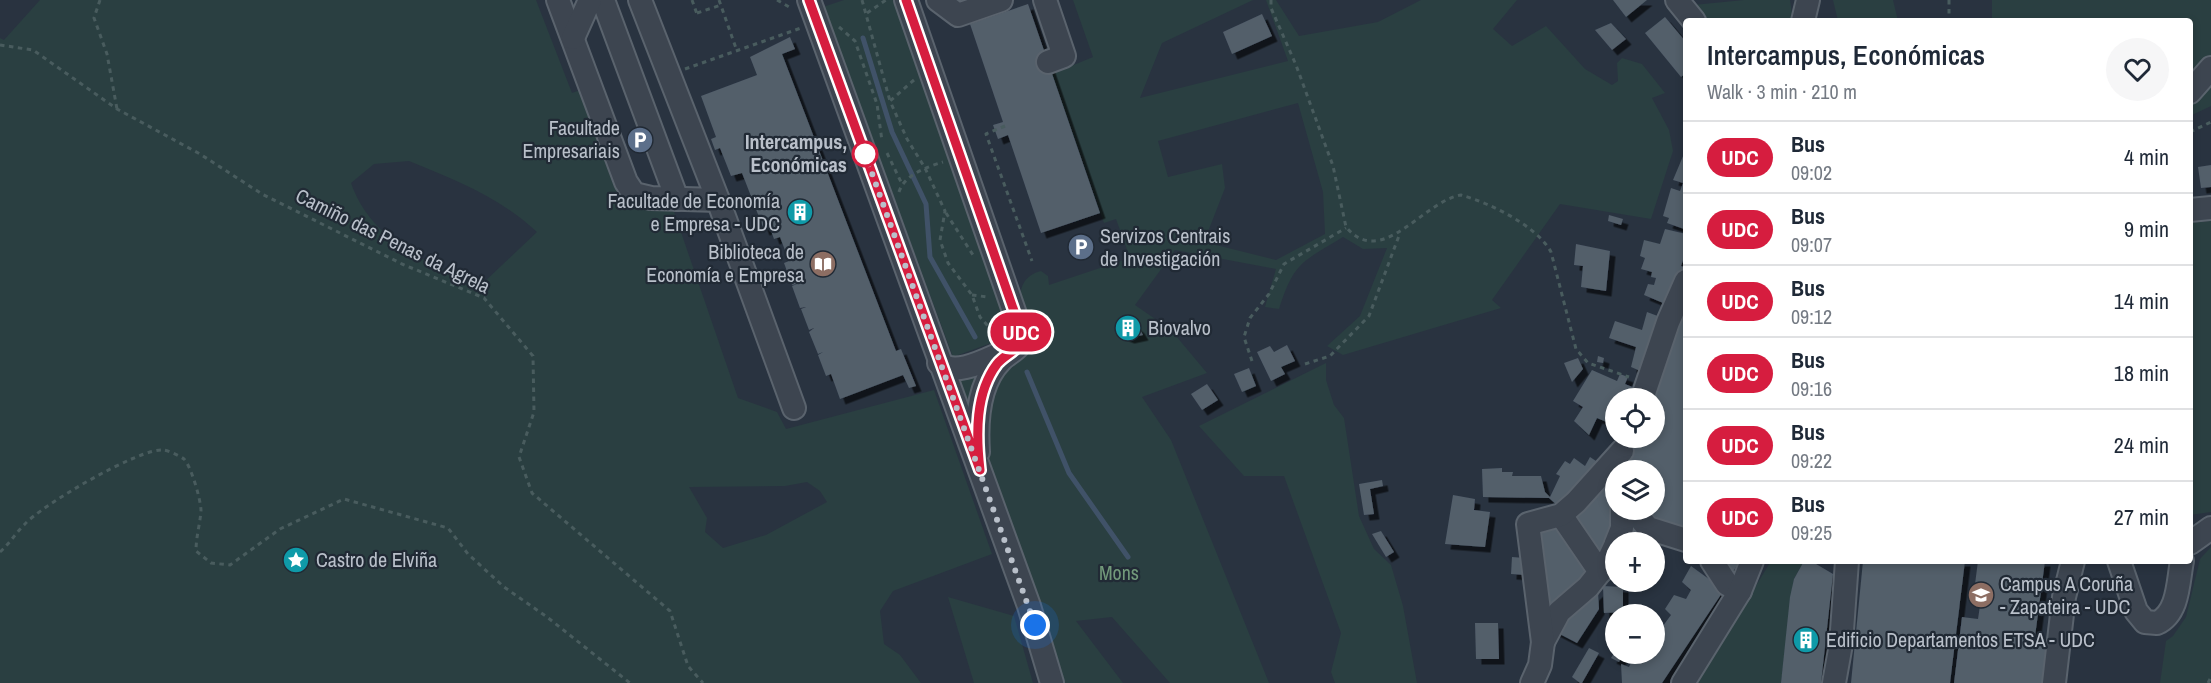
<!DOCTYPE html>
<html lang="en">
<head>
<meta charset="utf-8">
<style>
  :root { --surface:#fff; --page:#f6f6f7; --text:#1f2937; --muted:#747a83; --line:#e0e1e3 }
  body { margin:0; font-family:"Archivo Narrow",sans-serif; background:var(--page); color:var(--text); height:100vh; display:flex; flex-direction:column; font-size:22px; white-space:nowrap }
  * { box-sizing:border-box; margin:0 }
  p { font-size:20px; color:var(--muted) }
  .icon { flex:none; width:33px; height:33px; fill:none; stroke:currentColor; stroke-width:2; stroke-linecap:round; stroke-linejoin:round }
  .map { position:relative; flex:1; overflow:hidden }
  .side { position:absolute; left:1683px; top:18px; width:510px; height:546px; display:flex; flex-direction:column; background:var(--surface); border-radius:6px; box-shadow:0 3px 9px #0003 }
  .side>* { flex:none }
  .badge { padding:0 12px; border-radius:20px; font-size:21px; line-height:39px }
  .buttons { position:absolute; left:1605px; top:388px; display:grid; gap:12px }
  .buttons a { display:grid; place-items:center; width:60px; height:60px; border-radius:50%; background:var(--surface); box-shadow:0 3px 9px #0003; font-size:30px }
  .you { position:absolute; width:30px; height:30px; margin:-15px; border:4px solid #fff; border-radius:50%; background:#1a73e8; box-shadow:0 0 0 9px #1a73e833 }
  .map>.badge { position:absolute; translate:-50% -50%; box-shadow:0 0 0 3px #fff }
  .round { display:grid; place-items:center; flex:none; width:63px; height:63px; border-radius:32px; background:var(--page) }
  .summary { display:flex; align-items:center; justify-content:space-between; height:102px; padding:0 24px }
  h1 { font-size:28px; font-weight:600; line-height:45px }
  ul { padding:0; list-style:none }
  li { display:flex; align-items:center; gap:18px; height:72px; padding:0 24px; border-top:2px solid var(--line) }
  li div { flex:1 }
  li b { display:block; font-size:22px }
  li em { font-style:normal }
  li .badge { min-width:66px; font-weight:700; text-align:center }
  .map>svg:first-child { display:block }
</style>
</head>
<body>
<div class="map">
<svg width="2211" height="683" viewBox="0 0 2211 683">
  <defs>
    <filter id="shadow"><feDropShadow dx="5.5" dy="5.5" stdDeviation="0" flood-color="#0009"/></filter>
  </defs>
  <rect width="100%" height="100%" fill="#293340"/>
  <g fill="#2a3f41" fill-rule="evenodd">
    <path d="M40 0H536L572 93 583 89 620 187 672 206 738 398 777 412 786 429 934 390 992 554 893 591 880 611 884 644 900 655 921 683H0V38L4 40ZM409 161C456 180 499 197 537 232L480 286C428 263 371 241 351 183L374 164ZM807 482 820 491 827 502 766 535 723 548 705 532 707 518 689 487 785 486Z"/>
    <polygon points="844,0 893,0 1010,336 953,357 823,7"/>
    <path d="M1073 0H1253L1162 43 1140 98 1288 61 1266 0H1276L1299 36 1378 22 1421 0H1517L1493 29 1512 46 1546 26 1585 69 1612 85 1618 81 1617 63 1622 58 1642 64 1665 93 1652 98 1669 130 1673 151 1651 219 1560 204 1492 300 1501 308 1343 355 1327 346 1360 316 1387 248 1363 249 1343 237C1302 262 1294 262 1279 309L1265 307 1276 269 1175 250 1135 305 1171 330 1207 373 1142 397 1171 440 1269 683H1170L1112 617 1076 621 1123 683H1061L983 456 982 433 997 374 1013 367 1029 343C1024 318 1007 280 1041 271L1048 276 1049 285 1130 258 1116 219 1104 223 1052 74 1093 57ZM1298 103 1323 192 1325 234 1276 260 1204 242 1225 188 1222 164 1168 177 1158 141Z"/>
    <polygon points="1744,0 1790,0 1793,21 1707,21 1693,5"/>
    <polygon points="1833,0 1893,0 1898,21 1838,21"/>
    <polygon points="1992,0 2211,0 2211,106 2190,116 2190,21 1992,21"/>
    <polygon points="2211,221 2211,512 2190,515 2190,223"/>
    <polygon points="1326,363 1326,380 1334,405 1344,418 1359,516 1374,549 1391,565 1403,606 1417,683 1335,683 1331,672 1341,633 1284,476 1244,476 1199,426"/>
    <polygon points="991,364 972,424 948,378"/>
    <polygon points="2211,547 2211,683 2160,683 2166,641 2173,636 2186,617 2200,559"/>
    <polygon points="1771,561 1804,561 1794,579 1781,683 1697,683"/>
    <polygon points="948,597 1014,616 1033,683 974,683"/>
  </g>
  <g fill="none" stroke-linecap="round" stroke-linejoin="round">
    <g stroke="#405268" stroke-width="5">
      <polyline points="863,38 892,132 926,204 930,257 975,337"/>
      <polyline points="1027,372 1069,473 1128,557"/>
    </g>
  </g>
  <g fill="#525e6b" filter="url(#shadow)">
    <polygon points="1613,0 1647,0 1626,17"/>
    <polygon points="1028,4 1100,213 1041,233 1008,135 998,139 993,125 1003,122 970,24"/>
    <polygon points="1262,14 1272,36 1232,54 1223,32"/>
    <polygon points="1665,17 1686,42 1686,73 1681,77 1645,33"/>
    <polygon points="1611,23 1626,39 1612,50 1595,30"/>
    <polygon points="790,37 795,49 782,54 896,351 901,349 916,386 909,388 903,375 840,399 831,374 826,376 818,355 823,352 818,354 809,332 814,328 809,330 801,309 806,307 800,308 792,286 797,284 792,285 784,263 789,261 780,237 774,239 770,228 764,230 742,173 731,176 720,148 715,150 711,139 716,137 701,96 757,75 750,57"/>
    <polygon points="1686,149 1686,224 1684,229 1667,223 1669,218 1663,216 1671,188 1680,191 1683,183 1673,180"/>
    <polygon points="2211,165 2211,187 2201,188 2198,167"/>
    <polygon points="1609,215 1623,219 1621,225 1608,221"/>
    <polygon points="1665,229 1686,234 1686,252 1681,266 1684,267 1668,305 1644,295 1648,284 1654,285 1656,278 1651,277 1652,272 1641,269 1645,258 1640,256 1644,240 1660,244"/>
    <polygon points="1576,244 1610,251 1606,291 1581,287 1583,266 1574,265"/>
    <polygon points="1686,309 1686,416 1683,428 1686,428 1686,533 1663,524 1645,512 1654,510 1654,471 1630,471 1628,464 1637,438 1654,438 1654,399 1652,399"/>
    <polygon points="1647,312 1663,318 1645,373 1631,367 1636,347 1609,338 1615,321 1642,330"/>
    <polygon points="1126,317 1139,328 1143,335 1129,338 1121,335 1118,323 1121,318"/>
    <polygon points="1287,345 1295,361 1281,367 1285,374 1271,381 1257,352 1270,346 1274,352"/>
    <polygon points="1598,356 1604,358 1603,363 1597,362"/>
    <polygon points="1578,358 1583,369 1572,382 1564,363"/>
    <polygon points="1249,368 1256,386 1242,392 1234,374"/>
    <polygon points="1592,370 1617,381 1620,374 1628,377 1625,384 1637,389 1633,399 1616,399 1616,426 1597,418 1589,435 1574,421 1583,407 1573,401"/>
    <polygon points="1207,384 1218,400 1202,410 1191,394"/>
    <polygon points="1590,457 1602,465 1558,506 1549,498 1483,497 1482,469 1502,468 1502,472 1513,472 1512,476 1541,476 1545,492 1550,497 1560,476 1556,474 1565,461 1570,464 1574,458 1585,466"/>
    <polygon points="1607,477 1616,482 1616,510 1601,559 1574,517"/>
    <polygon points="1382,480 1383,486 1370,489 1374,514 1364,515 1359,484"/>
    <polygon points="1453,495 1475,499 1474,510 1490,512 1485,547 1445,544"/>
    <polygon points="1566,525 1593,574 1545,617 1534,529"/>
    <polygon points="1381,531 1394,552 1386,557 1372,534"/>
    <polygon points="1512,557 1525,558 1527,575 1511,574"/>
    <polygon points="1722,561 1737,561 1738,564 1730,576"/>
    <polygon points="1804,561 1811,561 1833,574 1821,683 1781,683 1790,597 1794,579"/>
    <polygon points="1863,561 1965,561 1950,683 1851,683"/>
    <polygon points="1978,561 2045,561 2034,644 2047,646 2042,683 1954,683 1962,617 1978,619 1983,585 1975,584"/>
    <polygon points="1691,566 1724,590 1662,683 1622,683 1621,664 1629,667 1635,654 1654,654 1654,638 1671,615 1665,609 1674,595 1686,599 1691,590 1682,582"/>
    <polygon points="1603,586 1623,587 1623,612 1604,613"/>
    <polygon points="1598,591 1599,609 1577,643 1554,631"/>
    <polygon points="1475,623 1498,623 1499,659 1476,659"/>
    <polygon points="1589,648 1599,653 1582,683 1580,683 1572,677"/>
    <polygon points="1616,650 1616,654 1623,654 1619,662 1611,658"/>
  </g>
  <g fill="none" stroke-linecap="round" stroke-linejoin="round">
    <defs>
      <g id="minor">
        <polyline points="558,0 626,182 634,194 651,198 718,200"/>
        <polyline points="603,0 677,199"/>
        <polyline points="640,0 718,200 794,408"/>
        <polyline points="809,0 1029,606 1052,683"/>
        <path d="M906 0 1023 337C1020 349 1009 352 1001 360 978 383 976 422 978 452"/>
        <polyline points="938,0 958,15 1001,0"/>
        <polyline points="1045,0 1064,56 1048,62"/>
        <polyline points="1677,0 1694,21"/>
        <polyline points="1803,21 1808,0"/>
        <polyline points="573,38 590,0"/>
        <polyline points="2190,92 2211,68"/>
        <polyline points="2190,210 2211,208"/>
        <path d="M939 363C956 378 989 358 1007 351"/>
        <polyline points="1642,399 1668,322 1686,281"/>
        <polyline points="1633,510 1648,528 1686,540"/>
        <polyline points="1561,515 1600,572"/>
        <polyline points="1616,543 1622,528 1622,510"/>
        <polyline points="2190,543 2211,528"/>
        <polyline points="1712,561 1727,584 1740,591"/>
        <path d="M2119 561 2136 611 2145 622 2157 623C2179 613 2178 581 2182 561"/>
        <polyline points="1543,642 1559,612 1588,587 1607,563 1616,544"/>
        <polyline points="1532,683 1540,665 1543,642 1528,524 1561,515 1576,502 1622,451"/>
        <polyline points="1683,683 1740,591 1752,561"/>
        <polyline points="1834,683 1841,644 1847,561"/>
        <polyline points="2054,683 2064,597 2073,561"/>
      </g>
    </defs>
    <use href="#minor" stroke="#5a636d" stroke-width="26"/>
    <g stroke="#495c5e" stroke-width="3" stroke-dasharray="4.5 4.5" stroke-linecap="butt">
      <polyline points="100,0 94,18 107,54 117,109"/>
      <polyline points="692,0 697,14"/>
      <polyline points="719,0 737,51"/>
      <polyline points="777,0 791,8"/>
      <polyline points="862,0 890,101"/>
      <path d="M1271 0V8L1296 65 1333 166 1346 227C1382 270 1423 201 1461 195 1490 203 1537 226 1551 252L1576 349 1588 363 1629 377"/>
      <polyline points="1949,0 1949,21"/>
      <polyline points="697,13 721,5"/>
      <polyline points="867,13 886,0"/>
      <polyline points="839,27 855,41 877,104 882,141"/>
      <polyline points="0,45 33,50 117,109 200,154 262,194 402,264 484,298 533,356 534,412 519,457 532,493 670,611 688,666 703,683"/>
      <polyline points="685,69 801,28"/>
      <polyline points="914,80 890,101 907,139 925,168 945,211 940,240 948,263 972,295 980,317 996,335"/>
      <polyline points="1005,126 986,134 1032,261"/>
      <polyline points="2190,132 2211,122"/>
      <polyline points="887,153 902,184"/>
      <path d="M899 192C904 175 927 167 943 162"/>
      <polyline points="946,213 973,255"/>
      <polyline points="972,295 988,297"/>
      <polyline points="1252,361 1244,337 1250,318 1269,294 1284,264 1346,228"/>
      <polyline points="1305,364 1330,356 1369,316 1400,233"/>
      <path d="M0 552C10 543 15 534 24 525 40 506 139 448 163 450 168 450 180 456 184 459 191 466 201 500 201 511 200 524 196 537 196 551L211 563 230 565 280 529 344 499 448 528 468 554 504 587 547 617 630 683"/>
      <polyline points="2208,683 2211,677"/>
    </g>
    <use href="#minor" stroke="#3d4550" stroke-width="22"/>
  </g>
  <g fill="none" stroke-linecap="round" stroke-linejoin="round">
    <defs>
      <path id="line" d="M809 0 980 470C976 435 975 393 997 364 1005 354 1020 350 1023 337L906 0"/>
    </defs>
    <use href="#line" stroke="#fff" stroke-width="14"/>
    <use href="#line" stroke="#d61d3f" stroke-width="9"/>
    <polyline stroke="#b9c0ca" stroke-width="6" stroke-dasharray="0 10.8" points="865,154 1035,625"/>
  </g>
  <defs>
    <symbol id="parking-disc" viewBox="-11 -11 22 22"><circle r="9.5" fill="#5c6f8a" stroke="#212a35"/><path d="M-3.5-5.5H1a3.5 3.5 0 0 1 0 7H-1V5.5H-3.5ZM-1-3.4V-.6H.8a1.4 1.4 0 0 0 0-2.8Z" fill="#fff"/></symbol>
    <symbol id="building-disc" viewBox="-11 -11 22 22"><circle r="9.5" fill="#0f9aa8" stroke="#212a35"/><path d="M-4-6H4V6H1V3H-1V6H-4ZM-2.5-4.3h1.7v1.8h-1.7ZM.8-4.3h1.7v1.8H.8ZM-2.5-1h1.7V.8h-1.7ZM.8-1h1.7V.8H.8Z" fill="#fff"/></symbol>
    <symbol id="library-disc" viewBox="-11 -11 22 22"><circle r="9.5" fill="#8d6e63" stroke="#212a35"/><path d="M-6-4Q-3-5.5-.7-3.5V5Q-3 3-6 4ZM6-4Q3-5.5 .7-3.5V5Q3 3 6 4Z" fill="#fff"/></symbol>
    <symbol id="sight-disc" viewBox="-11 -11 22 22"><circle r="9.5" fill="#0f9aa8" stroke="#212a35"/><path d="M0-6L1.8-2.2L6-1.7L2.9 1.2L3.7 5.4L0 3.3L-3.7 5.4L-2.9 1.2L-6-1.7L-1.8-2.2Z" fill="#fff"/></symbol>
    <symbol id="university-disc" viewBox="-11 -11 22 22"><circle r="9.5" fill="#8d6e63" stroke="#212a35"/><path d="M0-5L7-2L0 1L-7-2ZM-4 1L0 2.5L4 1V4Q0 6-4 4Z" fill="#fff"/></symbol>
  </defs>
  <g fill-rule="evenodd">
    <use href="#parking-disc" x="625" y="125" width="30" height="30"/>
    <use href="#building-disc" x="785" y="197" width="30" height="30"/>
    <use href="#parking-disc" x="1066" y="232" width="30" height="30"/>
    <use href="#library-disc" x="808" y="249" width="30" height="30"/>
    <use href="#building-disc" x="1113" y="313" width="30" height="30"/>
    <use href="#sight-disc" x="281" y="545" width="30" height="30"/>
    <use href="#university-disc" x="1966" y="580" width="30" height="30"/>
    <use href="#building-disc" x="1791" y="625" width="30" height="30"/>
  </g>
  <circle fill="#fff" stroke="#d61d3f" stroke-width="3" cx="865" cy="154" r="12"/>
  <g text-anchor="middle" stroke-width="4.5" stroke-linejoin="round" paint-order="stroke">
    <g font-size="20" fill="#b9c0ca" stroke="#212a35" text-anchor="start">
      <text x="620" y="135" text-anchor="end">Facultade<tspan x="620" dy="23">Empresariais</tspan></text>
      <text x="780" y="208" text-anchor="end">Facultade de Economía<tspan x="780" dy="23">e Empresa - UDC</tspan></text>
      <text x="1100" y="243">Servizos Centrais<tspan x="1100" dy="23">de Investigación</tspan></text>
      <text x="804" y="259" text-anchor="end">Biblioteca de<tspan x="804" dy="23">Economía e Empresa</tspan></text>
      <text x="1148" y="335">Biovalvo</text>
      <text x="316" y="567">Castro de Elviña</text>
      <text x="2000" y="591">Campus A Coruña<tspan x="2000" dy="23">- Zapateira - UDC</tspan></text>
      <text x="1826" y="647">Edificio Departamentos ETSA - UDC</text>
    </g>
    <g font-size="20" font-weight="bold" fill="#b9c0ca" stroke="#212a35" text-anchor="end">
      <text x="847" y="149">Intercampus,<tspan x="847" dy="23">Económicas</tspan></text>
    </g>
    <g font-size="20" fill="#b9c0ca" stroke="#212a35">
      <text transform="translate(393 241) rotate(26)" y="7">Camiño das Penas da Agrela</text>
    </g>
    <g font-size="20" fill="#72997a" stroke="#212a35">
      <text x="1119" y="580">Mons</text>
    </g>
  </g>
</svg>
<div class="buttons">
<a><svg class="icon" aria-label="locate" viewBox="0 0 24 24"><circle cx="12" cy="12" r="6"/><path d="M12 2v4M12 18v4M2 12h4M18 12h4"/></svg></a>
<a><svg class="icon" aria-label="layers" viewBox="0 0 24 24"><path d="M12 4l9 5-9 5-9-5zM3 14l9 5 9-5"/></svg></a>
<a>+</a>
<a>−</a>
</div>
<div class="you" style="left:1035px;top:625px"></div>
<b class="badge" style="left:1021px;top:332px;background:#d61d3f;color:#fff">UDC</b>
<section class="side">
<div class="summary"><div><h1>Intercampus, Económicas</h1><p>Walk · 3 min · 210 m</p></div><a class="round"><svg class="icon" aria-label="heart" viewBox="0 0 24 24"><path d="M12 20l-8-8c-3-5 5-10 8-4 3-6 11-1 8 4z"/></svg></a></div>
<ul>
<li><span class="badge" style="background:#d61d3f;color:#fff">UDC</span><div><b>Bus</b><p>09:02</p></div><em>4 min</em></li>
<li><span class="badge" style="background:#d61d3f;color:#fff">UDC</span><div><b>Bus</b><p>09:07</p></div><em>9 min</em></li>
<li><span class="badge" style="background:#d61d3f;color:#fff">UDC</span><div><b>Bus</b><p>09:12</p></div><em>14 min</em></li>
<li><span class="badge" style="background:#d61d3f;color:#fff">UDC</span><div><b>Bus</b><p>09:16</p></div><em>18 min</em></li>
<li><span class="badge" style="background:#d61d3f;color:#fff">UDC</span><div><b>Bus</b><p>09:22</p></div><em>24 min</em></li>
<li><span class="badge" style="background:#d61d3f;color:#fff">UDC</span><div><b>Bus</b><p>09:25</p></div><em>27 min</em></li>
</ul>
</section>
</div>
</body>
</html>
